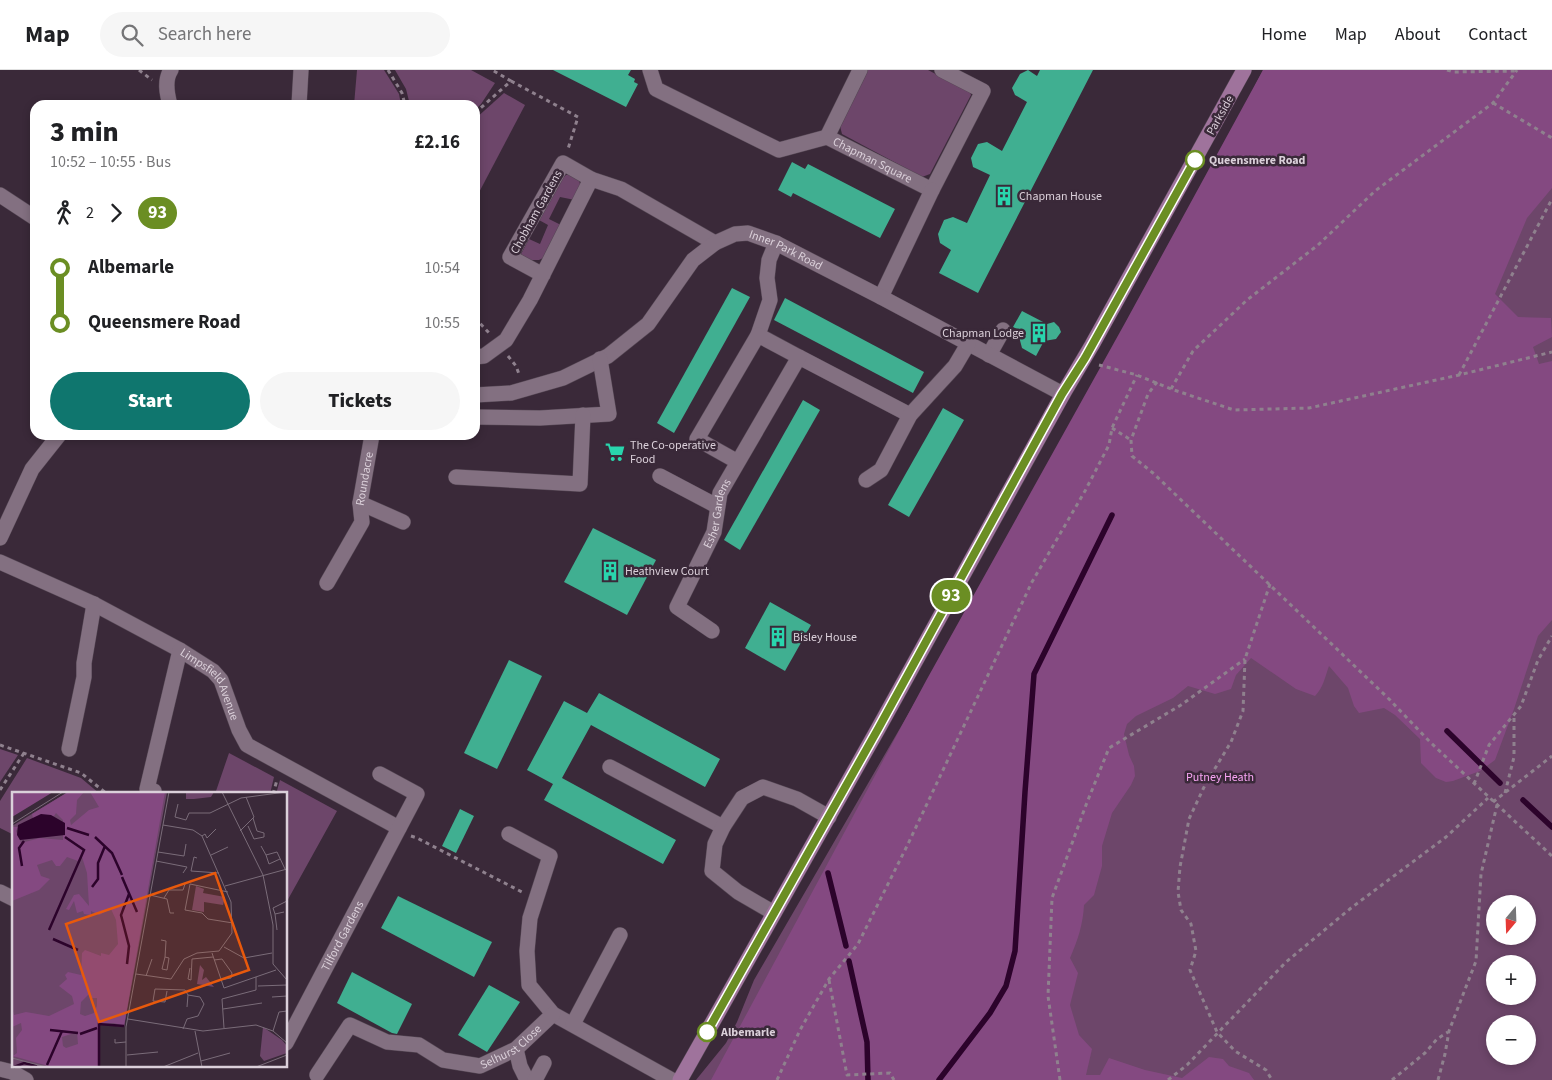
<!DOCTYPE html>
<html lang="en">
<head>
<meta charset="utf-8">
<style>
  :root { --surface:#fff; --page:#f6f6f6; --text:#202124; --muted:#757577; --line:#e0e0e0; --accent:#0f766e }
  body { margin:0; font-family:"Source Sans 3",sans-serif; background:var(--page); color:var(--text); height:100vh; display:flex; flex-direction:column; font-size:19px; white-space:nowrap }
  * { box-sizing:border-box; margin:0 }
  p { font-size:16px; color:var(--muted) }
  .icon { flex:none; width:28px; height:28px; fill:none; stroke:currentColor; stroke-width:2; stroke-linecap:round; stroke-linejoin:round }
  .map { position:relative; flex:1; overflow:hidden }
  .sheet { position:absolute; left:30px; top:30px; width:450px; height:340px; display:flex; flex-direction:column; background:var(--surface); border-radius:15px; box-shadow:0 2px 8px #0003 }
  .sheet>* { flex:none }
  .badge { padding:0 10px; border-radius:16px; font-size:18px; line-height:32px }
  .needle { width:32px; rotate:199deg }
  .tools { position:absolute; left:1486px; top:825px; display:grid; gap:10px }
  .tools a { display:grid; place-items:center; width:50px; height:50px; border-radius:50%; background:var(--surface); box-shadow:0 2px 8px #0003; font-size:25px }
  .map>.badge { position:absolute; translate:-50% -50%; box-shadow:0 0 0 2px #fff }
  .legs { display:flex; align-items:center; gap:8px; height:55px; padding:0 20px; font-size:16px }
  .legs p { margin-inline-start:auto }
  .summary { display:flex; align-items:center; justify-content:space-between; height:85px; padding:0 20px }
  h1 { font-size:28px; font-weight:800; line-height:38px }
  .button { display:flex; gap:10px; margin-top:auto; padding:10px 20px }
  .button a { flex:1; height:58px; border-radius:30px; background:var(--accent); color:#fff; font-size:20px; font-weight:800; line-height:58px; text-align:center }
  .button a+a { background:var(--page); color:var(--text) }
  ul { padding:0 20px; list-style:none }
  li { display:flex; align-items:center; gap:18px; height:55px; font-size:19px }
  li i { display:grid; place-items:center; width:8px; height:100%; margin:0 6px; background:currentColor }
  li i::after { content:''; width:12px; height:12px; margin:-6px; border:4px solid; border-radius:50%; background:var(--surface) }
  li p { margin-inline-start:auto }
  li:first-child i { background:linear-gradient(#0000 50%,currentColor 0) }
  li:last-child i { background:linear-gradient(currentColor 50%,#0000 0) }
  header { display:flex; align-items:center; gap:30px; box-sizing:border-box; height:70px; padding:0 25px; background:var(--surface); border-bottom:1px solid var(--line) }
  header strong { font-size:24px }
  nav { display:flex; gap:28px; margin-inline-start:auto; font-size:18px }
  .search { width:350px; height:45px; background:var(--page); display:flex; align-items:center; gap:12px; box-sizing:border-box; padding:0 18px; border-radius:28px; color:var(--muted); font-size:19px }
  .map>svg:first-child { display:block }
</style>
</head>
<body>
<header>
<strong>Map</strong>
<div class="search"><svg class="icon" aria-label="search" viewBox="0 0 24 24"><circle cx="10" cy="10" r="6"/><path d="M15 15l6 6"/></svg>Search here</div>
<nav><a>Home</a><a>Map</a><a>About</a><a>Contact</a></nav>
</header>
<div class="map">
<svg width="1552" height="1010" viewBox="0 0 1552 1010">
  <rect width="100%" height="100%" fill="#3a2939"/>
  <g fill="#6d466a" fill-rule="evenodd">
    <polygon points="357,0 384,0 399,24 401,35 354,35"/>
    <polygon points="395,0 471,0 495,13 481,34 475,40 475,35 410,35 406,19"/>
    <polygon points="868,0 928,0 970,22 971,25 930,104 922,107 842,64 840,56"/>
    <path d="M1263 0H1552V1010H696L726 973 737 952 754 910 1131 260ZM1495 834H1528V866H1495ZM1495 894H1528V926H1495ZM1495 954H1528V986H1495Z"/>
    <polygon points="504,23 525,35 475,130 475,49"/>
    <polygon points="566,105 572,105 579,110 581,118 575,130 560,127 549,149 561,155 545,187 539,190 527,190 521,184 529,169 540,174 548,155 539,150 558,112"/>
    <polygon points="0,679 18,685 0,712"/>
    <polygon points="229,683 274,707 270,724 215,724"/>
    <polygon points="27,688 81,708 100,724 14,724 14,765 0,758 0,731"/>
    <polygon points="280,710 337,741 286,833 286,724 276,724"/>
  </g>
  <path fill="#844981" d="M1263 0H1552V118L1527 148 1495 224 1518 247 1551 248 1552 267 1533 277 1539 294 1552 291V550L1538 566 1514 639 1495 690 1480 701 1453 711 1446 712 1436 708 1421 693 1420 669 1395 645 1384 638 1359 643 1354 636 1348 618 1329 596C1325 607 1323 618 1315 626L1296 619 1251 588 1236 605 1231 619 1215 624 1188 616 1173 628 1136 646 1127 654 1124 664 1129 685 1134 696 1135 706 1131 715 1112 743 1102 776V796L1094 825 1084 835C1083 854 1078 870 1070 888L1078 903 1070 935 1079 965 1092 979 1086 1005H1100L1109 988 1145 1000 1182 1008 1209 987 1223 989 1229 996 1249 1003 1254 1010H711L927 609 1125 253Z"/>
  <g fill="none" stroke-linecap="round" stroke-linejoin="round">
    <g stroke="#2c032b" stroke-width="5.5">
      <polyline points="1447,661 1500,713"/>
      <polyline points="1523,730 1552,757"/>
      <polyline points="828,803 846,876"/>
      <polyline points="849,891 867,972 868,1010"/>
      <polyline points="939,1010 990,943 1006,916 1015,881 1025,722 1034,604 1112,445"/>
    </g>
  </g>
  <g fill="#40af91">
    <polygon points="553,0 631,0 628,5 635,9 634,12 638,14 626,37"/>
    <polygon points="1028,0 1037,6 1040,0 1093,0 978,223 939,203 951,180 940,173 938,164 944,150 953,147 967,153 990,105 973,97 971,88 978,74 987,72 1002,81 1027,32 1015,25 1012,18 1020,4"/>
    <polygon points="792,92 805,99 808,94 895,139 880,168 793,123 791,127 778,120"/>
    <polygon points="732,218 750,227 674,363 657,353"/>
    <polygon points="785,228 924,302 913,323 774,250"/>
    <polygon points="1022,241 1047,254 1054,252 1059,257 1061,262 1056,269 1044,271 1036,286 1022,278 1017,259 1013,257"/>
    <polygon points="803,330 820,340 740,480 724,470"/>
    <polygon points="943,338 964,350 909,447 888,435"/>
    <polygon points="593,458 656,490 627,545 564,512"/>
    <polygon points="770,532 811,555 785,601 745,578"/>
    <polygon points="509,590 542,606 497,699 464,683"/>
    <polygon points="599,623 720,689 705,717 591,655 562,708 676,770 663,794 544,730 553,714 527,700 564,631 587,643"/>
    <polygon points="460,739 474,746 456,783 442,776"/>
    <polygon points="398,826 492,872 474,907 381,858"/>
    <polygon points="352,902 412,934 397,964 392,963 337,933"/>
    <polygon points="489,915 520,932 487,982 458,965"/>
  </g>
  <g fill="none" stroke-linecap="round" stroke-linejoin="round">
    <defs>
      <g id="minor">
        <polyline points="650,0 656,19 779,80 827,67"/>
        <path d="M170 35C167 24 164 10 171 0"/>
        <polyline points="299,35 301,0"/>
        <path id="s1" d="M827 67 932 120 983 21 942 0"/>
        <polyline points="827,67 860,0"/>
        <polyline points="591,109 621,119 715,173"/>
        <polyline points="0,125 35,148"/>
        <polyline points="881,227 932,120"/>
        <polyline points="758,265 770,230 767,208 769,190 776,173"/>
        <polyline points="989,285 1003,260"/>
        <polyline points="475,287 484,286 506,270 530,230 591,109 563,93 510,187 543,205"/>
        <polyline points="799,287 910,345"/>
        <path id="s2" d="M475 325 511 323 525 319 563 308 608 286 648 254 693 190 715 173 735 164 748 163 776 173 881 227 1063 324"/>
        <polyline points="475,347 540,348 609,344 600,289"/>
        <polyline points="660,406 713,434 718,433"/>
        <polyline points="456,407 580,414 583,345"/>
        <polyline points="866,410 881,400 910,345 955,296 968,274"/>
        <polyline points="360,433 403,452"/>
        <polyline points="0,468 32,399 59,365"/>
        <path id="s3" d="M0 492 94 534 180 580 213 601 221 610 239 660 247 675 399 758"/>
        <path id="s4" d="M327 513 362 452 360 433 372 365"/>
        <path id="s5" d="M712 561 677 537 714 462 720 423 738 392 697 369 758 265 799 287 738 392"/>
        <polyline points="69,679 84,607 84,593 94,534"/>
        <polyline points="610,697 723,757"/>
        <polyline points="154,721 147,719 180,580"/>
        <polyline points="509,764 550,786 530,848 527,881 529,915 553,944 672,1010"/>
        <polyline points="0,822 14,829"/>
        <polyline points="774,843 738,822 712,801 715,774 723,757 742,728 763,717 797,729 829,747"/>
        <polyline points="573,954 620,865"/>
        <path id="s6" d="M286 973 417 724 380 704"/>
        <polyline points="516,979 520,996 527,1010"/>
        <polyline points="0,999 12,1002 26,1010"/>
        <path id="s7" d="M317 1005 350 955 387 972 419 975 443 990 480 996 516 979 553 944"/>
        <polyline points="535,1010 544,993"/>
      </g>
      <polyline id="major" points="680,1010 878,659 1063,324 1092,275 1244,0"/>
    </defs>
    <use href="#minor" stroke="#554754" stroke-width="16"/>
    <use href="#major" stroke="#554754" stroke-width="16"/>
    <g stroke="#8f818e" stroke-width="3" stroke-dasharray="4 4" stroke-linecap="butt">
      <polyline points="139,0 152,10"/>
      <polyline points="388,0 402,23 405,35"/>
      <polyline points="1447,0 1454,2 1516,1"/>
      <polyline points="511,11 578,47 568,79"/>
      <polyline points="1493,33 1552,68"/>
      <polyline points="475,43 511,11 492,0"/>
      <polyline points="475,248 490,264"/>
      <polyline points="508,286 516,296 519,304"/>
      <polyline points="1099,295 1137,305 1171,319 1234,340 1309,338 1459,305 1552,282"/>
      <polyline points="1459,305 1552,129"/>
      <polyline points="1157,312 1148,324 1131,370 1132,386 1153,403 1389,629 1430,672 1552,786"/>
      <polyline points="1171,319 1193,281 1247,230 1318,175 1375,121 1493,33 1517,0"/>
      <polyline points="1112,358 1131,370"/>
      <polyline points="1270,514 1245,589 1243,641 1231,672 1205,715 1189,749 1180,797 1178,822 1181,840 1191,854 1196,881 1190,900 1217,962 1235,981 1266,1000 1272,1010"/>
      <polyline points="0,675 81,703 107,724"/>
      <polyline points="1474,714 1489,675 1521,636 1538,590 1552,566"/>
      <polyline points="0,720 24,683"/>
      <polyline points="1505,723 1514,687 1514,645"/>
      <polyline points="273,724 277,710"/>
      <polyline points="1493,732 1552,686"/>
      <polyline points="411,766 417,768 522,822"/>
      <polyline points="829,910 847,1005 890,1003 894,1010"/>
      <polyline points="777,1010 800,960 829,909 858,874 908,774 1032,512 1085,421 1109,375 1112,358 1137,305"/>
      <polyline points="1060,1010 1048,926 1052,828 1086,735 1109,678 1181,635 1245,589"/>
      <polyline points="1168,1010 1187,995 1286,892 1351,838 1446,767 1488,728"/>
      <polyline points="1392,1010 1425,983 1437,969 1448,962"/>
      <polyline points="1438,1010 1445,984 1449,961 1476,891 1481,804 1497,735"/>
    </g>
    <use href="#minor" stroke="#837081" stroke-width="15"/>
    <use href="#major" stroke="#9f739c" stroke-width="15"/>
  </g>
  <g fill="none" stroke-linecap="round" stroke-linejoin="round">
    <defs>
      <polyline id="line-1" points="707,962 878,659 1062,324 1085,288 1195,90"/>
    </defs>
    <use href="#line-1" stroke="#fff" stroke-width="11"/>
    <use href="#line-1" stroke="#6b8e23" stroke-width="8"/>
  </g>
  <defs>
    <symbol id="building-bare" viewBox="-9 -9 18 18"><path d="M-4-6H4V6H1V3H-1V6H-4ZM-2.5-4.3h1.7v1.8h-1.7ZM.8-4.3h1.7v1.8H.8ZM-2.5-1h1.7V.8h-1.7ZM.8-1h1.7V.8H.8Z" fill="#29d5ad" stroke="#3a2939" stroke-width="2.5" paint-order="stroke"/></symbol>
    <symbol id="supermarket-bare" viewBox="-9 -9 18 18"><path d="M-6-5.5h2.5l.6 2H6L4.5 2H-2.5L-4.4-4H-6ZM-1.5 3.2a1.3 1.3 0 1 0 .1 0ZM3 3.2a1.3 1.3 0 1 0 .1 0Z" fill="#29d5ad" stroke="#3a2939" stroke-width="2.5" paint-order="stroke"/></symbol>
  </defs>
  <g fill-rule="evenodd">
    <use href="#building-bare" x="990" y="112" width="28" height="28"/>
    <use href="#building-bare" x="1025" y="249" width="28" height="28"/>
    <use href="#supermarket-bare" x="601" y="368" width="28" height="28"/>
    <use href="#building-bare" x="596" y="487" width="28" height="28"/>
    <use href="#building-bare" x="764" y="553" width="28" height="28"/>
  </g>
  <g fill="#fff" stroke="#6b8e23" stroke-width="2.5">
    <circle cx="1195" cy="90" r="9"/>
    <circle cx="707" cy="962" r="9"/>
  </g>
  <g text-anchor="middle" stroke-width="5" stroke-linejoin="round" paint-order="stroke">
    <g font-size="12" fill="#dbd0da" stroke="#3a2939">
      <text transform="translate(1220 45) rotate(-61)" y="4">Parkside</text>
      <text dy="4" stroke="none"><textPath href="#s1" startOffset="51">Chapman Square</textPath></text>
      <text transform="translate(536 142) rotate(-61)" y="4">Chobham Gardens</text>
      <text dy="4" stroke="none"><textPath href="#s2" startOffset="374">Inner Park Road</textPath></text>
      <text dy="4" stroke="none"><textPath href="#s4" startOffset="114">Roundacre</textPath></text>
      <text dy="4" stroke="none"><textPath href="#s5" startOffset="145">Esher Gardens</textPath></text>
      <text dy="4" stroke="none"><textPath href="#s3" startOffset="248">Limpsfield Avenue</textPath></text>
      <text dy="4" stroke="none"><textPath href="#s6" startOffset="121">Tilford Gardens</textPath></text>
      <text dy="4" stroke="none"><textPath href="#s7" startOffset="235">Selhurst Close</textPath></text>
    </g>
    <g font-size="12" font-weight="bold" fill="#dbd0da" stroke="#3a2939" text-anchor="start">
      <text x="1209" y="94">Queensmere Road</text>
      <text x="721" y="966">Albemarle</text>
    </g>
    <g font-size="12" fill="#dbd0da" stroke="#3a2939" text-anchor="start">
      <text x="1019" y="130">Chapman House</text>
      <text x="1024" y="267" text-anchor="end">Chapman Lodge</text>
      <text x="630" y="379">The Co-operative<tspan x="630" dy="14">Food</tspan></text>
      <text x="625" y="505">Heathview Court</text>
      <text x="793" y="571">Bisley House</text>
    </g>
    <g font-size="12" fill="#f9a5f4" stroke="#3a2939">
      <text x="1220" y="711">Putney Heath</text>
    </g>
  </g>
  <g transform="translate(12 722)">
    <rect width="275" height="275" fill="#3a2939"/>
    <path d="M56 0H155L112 235 87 232V275H0V34ZM174 0H202L199 5 182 7H174ZM184 94 192 97 191 101 213 105 211 113 192 110V120L180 118ZM188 173 192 178 190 188 194 185 202 195 185 192ZM251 235 270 248 275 254V261L252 269 248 264Z" fill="#6d466a"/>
    <path d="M0 0H41L0 25ZM56 0H72L65 8 64 22 58 28 59 33 77 18 87 15 78 0H153L112 234 102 231 88 232 87 275H40L1 264 5 261 4 246 10 238 9 231 0 235V216L2 223 14 220 37 224 62 212 60 204 47 194 55 187 53 183 56 180 69 183 70 161 73 158 89 164V161L97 163 106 152 104 128 99 117 87 123 79 119V123L72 122 71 119 65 121 62 109 57 118 54 117 62 103 67 102 77 114 75 81 70 65 66 69 55 65 48 74H44L40 68 25 73 29 84 38 87 27 98 0 109V35H6L4 39 9 51 28 46 51 48V28L44 21 42 24 21 26 20 22ZM78 201 79 206H85V214L82 221 73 224 68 222 69 210ZM65 240 66 252 54 256 51 254 50 245Z" fill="#844981" fill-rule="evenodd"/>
    <path d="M29 22 39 23 53 31V43L8 48 5 43 6 33Z" fill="#2c032b"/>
    <path fill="none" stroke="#2c032b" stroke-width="2.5" d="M55 36 77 43M83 45 100 61 110 83M10 74 7 56 12 49M110 85 125 120M80 95 86 87V71L93 54M37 138 72 58 53 45M41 147 66 158M115 172 117 154 109 123 117 102M38 238 66 241M68 242 85 236M35 273 50 239M2 275 12 271 25 274M87 275V232L112 234"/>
    <path fill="none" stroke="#7a6c79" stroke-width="1" d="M210 0 251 83 261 133V172L275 188M166 12 163 25 174 28 177 21H198L229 6 274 0M0 32 51 0M236 34 242 47 252 45V41L245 39 241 26M228 39 242 25 234 5M190 44 193 42 195 46 204 37M249 54 254 63 265 60 273 77M146 60 172 64 174 52M199 63 216 55M254 63 257 72 268 67M185 66 182 65 179 79 207 81M144 69 175 75 171 81M213 94 275 77M216 100 178 92 173 118 190 121 196 127 221 131M138 103 155 107 158 121H162M152 106 157 98H171L173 92M272 120 263 122 261 116 275 109M263 122 265 138M149 148 154 149 153 165 157 166 155 178 150 177 153 165M212 155 232 166 260 161M200 161 212 196 264 178M202 168 210 167 220 181 219 186 208 188M178 176 176 187 179 188 180 167 201 165M124 182 159 187 172 167 185 161 207 159 220 141 219 110 190 44 181 38 151 33M134 184 140 167M246 194 275 193M155 199 153 210 141 209 143 197 173 198 176 203M260 205 275 204M211 217 250 211M116 227 191 239 244 233 261 239 275 251M212 236 210 207 244 198V185M171 237 175 227 186 224 192 212 188 205 176 203 175 215M183 239 190 275M261 239 267 220 275 219M103 247V251L114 250M115 263 146 260M0 266 34 275M189 269 218 261M114 275V235L157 0M151 275 186 261M244 275 275 263"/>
    <path fill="#e8590c" fill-opacity="0.15" stroke="#e8590c" stroke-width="2.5" d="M203 81 237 178 87 230 54 132Z"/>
    <rect width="275" height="275" fill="none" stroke="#dbd0da" stroke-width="2.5"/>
  </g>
</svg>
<div class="tools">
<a><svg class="needle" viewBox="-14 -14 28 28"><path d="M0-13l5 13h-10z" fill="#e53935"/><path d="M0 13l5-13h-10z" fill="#757577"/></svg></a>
<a>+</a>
<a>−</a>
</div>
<b class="badge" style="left:951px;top:526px;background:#6b8e23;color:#fff">93</b>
<section class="sheet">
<div class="summary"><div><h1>3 min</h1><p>10:52 – 10:55 · Bus</p></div><b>£2.16</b></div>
<div class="legs"><svg class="icon" aria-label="walk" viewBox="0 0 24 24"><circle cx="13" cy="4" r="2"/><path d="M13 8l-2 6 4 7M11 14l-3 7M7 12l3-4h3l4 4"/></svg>2<svg class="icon" aria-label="forward" viewBox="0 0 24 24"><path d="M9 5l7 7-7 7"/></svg><b class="badge" style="background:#6b8e23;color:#fff">93</b></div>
<ul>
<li><i style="color:#6b8e23"></i><b>Albemarle</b><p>10:54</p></li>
<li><i style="color:#6b8e23"></i><b>Queensmere Road</b><p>10:55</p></li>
</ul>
<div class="button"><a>Start</a><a>Tickets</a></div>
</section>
</div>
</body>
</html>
